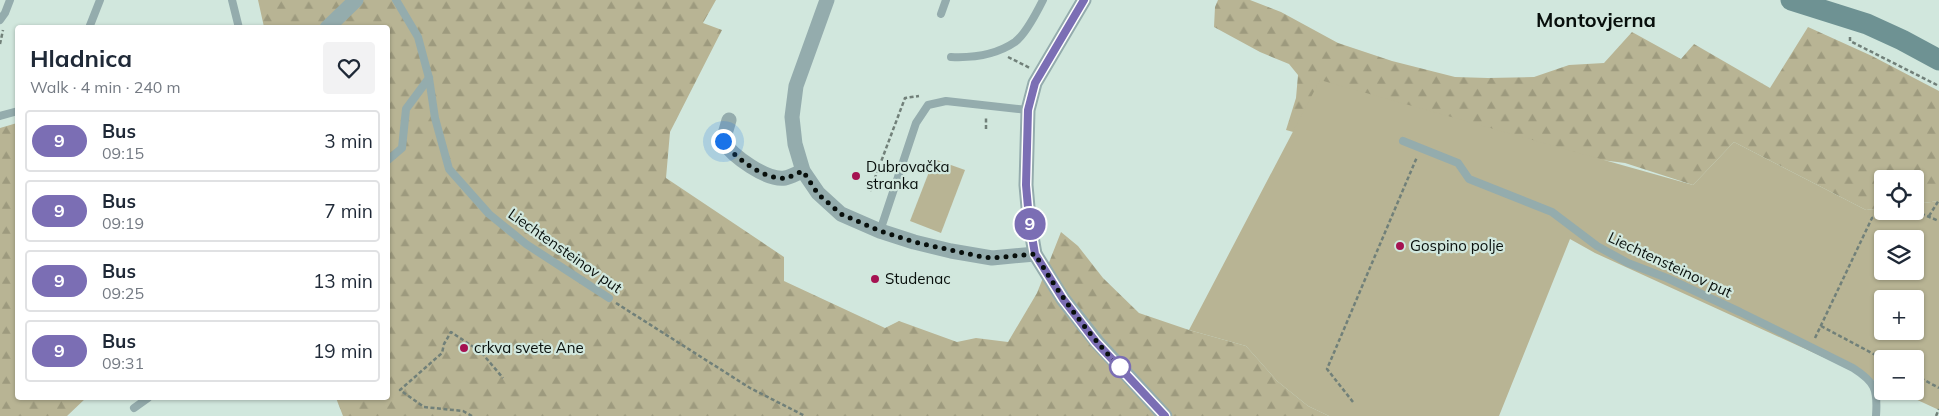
<!DOCTYPE html>
<html lang="en">
<head>
<meta charset="utf-8">
<style>
  :root { --surface:#fff; --page:#f2f2f3; --text:#1f2937; --muted:#747a83; --line:#e0e1e3 }
  body { margin:0; font-family:Mulish,sans-serif; background:var(--page); color:var(--text); height:100vh; display:flex; flex-direction:column; font-size:19px; white-space:nowrap }
  * { box-sizing:border-box; margin:0 }
  p { font-size:16px; color:var(--muted) }
  .icon { flex:none; width:28px; height:28px; fill:none; stroke:currentColor; stroke-width:2; stroke-linecap:round; stroke-linejoin:round }
  .map { position:relative; flex:1; overflow:hidden }
  .panel { position:absolute; left:15px; top:25px; width:375px; height:375px; display:flex; flex-direction:column; background:var(--surface); border-radius:5px; box-shadow:0 1px 4px #0004 }
  .panel>* { flex:none }
  .badge { padding:0 10px; border-radius:16px; font-size:18px; line-height:32px }
  .tools { position:absolute; left:1874px; top:170px; display:grid; gap:10px }
  .tools a { display:grid; place-items:center; width:50px; height:50px; border-radius:5px; background:var(--surface); box-shadow:0 1px 4px #0004; font-size:25px }
  .you { position:absolute; width:25px; height:25px; margin:-12px; border:4px solid #fff; border-radius:50%; background:#1a73e8; box-shadow:0 0 0 8px #1a73e833 }
  .map>.badge { position:absolute; translate:-50% -50%; box-shadow:0 0 0 2px #fff }
  .round { display:grid; place-items:center; flex:none; width:52px; height:52px; border-radius:5px; background:var(--page) }
  .head { display:flex; align-items:center; justify-content:space-between; height:85px; padding:0 15px }
  h1 { font-size:24px; font-weight:700; line-height:38px }
  ul { padding:0; list-style:none }
  li { display:flex; align-items:center; gap:15px; height:62px; margin:0 10px 8px; padding:0 5px; border:2px solid var(--line); border-radius:5px }
  li div { flex:1 }
  li b { display:block; font-size:19px }
  li em { font-style:normal }
  li .badge { min-width:55px; font-weight:700; text-align:center }
  .map>svg:first-child { display:block }
</style>
</head>
<body>
<div class="map">
<svg width="1939" height="416" viewBox="0 0 1939 416">
  <defs>
    <pattern id="forest-firs" width="22" height="20" patternUnits="userSpaceOnUse" patternTransform="scale(1.25)"><rect width="22" height="20" fill="#b8b494"/><path d="M5 1l3.5 6h-7zM16 11l3.5 6h-7z" fill="#9d9a7e"/></pattern>
  </defs>
  <rect width="100%" height="100%" fill="#d1e7dd"/>
  <g fill="url(#forest-firs)">
    <polygon points="258,0 716,0 703,23 722,30 670,132 666,178 784,257 784,281 885,328 899,321 957,342 976,338 1008,342 1037,293 1061,232 1078,246 1103,278 1139,313 1189,330 1246,346 1277,381 1308,406 1329,416 343,416 336,398 388,398 388,28 264,27"/>
    <polygon points="1218,0 1250,0 1281,12 1338,43 1392,61 1455,77 1488,78 1534,77 1569,65 1604,63 1632,32 1681,59 1694,44 1770,88 1808,27 1872,56 1939,91 1939,201 1915,204 1915,179 1882,179 1882,208 1866,210 1734,142 1693,185 1625,163 1546,153 1297,133 1286,130 1296,98 1298,75 1289,64 1260,52 1214,27 1215,7"/>
    <polygon points="17,123 18,398 86,398 67,416 0,416 0,128"/>
  </g>
  <g fill="#b8b494" fill-rule="evenodd">
    <path d="M1320 80 1693 185 1734 142 1866 210 1882 208V211H1915V204L1939 201V410L1898 391H1915V359H1882V384L1595 253 1570 239 1499 416H1329L1308 406 1277 381 1246 346 1189 330ZM1882 239H1915V271H1882ZM1882 299H1915V331H1882Z"/>
    <polygon points="934,159 965,170 941,233 910,221"/>
  </g>
  <g fill="none" stroke-linecap="round" stroke-linejoin="round">
    <g stroke="#718079" stroke-width="2.5" stroke-dasharray="4 2.5" stroke-linecap="butt">
      <polyline points="1850,37 1850,41 1939,86"/>
      <polyline points="0,44 3,30"/>
      <polyline points="1008,57 1030,68"/>
      <polyline points="986,129 986,116"/>
      <polyline points="870,191 905,98 919,96"/>
      <polyline points="1915,211 1939,221"/>
      <polyline points="1929,216 1939,200"/>
      <polyline points="616,303 750,388 805,416"/>
      <polyline points="1821,326 1883,359"/>
      <polyline points="1815,338 1872,218 1914,211"/>
      <polyline points="1915,375 1939,388"/>
      <polyline points="1353,402 1327,369 1417,157"/>
      <polyline points="472,416 463,411 424,407 400,390 442,353 444,344 451,332 481,352 503,378"/>
      <polyline points="1936,416 1939,409"/>
    </g>
    <g stroke="#94acad" stroke-width="8">
      <polyline points="232,0 239,28"/>
      <polyline points="396,0 418,37 429,78 435,118 449,169 489,214 526,244 609,298"/>
      <polyline points="941,14 946,0"/>
      <polyline points="0,20 5,13 10,0"/>
      <polyline points="89,28 100,0"/>
      <path d="M951 57C973 58 996 55 1015 42 1026 34 1037 12 1043 0"/>
      <polyline points="0,116 18,111"/>
      <path d="M1403 141 1458 163 1469 179 1552 212 1597 246 1628 263 1667 278 1740 312 1853 368C1875 382 1878 389 1876 416"/>
      <polyline points="388,160 402,148 406,109 429,78"/>
      <polyline points="880,231 916,123 928,105 946,101 1028,110"/>
      <polyline points="134,408 148,398"/>
    </g>
    <g stroke="#94acad" stroke-width="15">
      <polyline points="827,0 796,86 792,117 795,144 803,171 818,193 841,214 880,231 914,242 951,251 992,258 1035,254"/>
      <polyline points="1084,0 1035,83 1028,110 1026,185 1029,219 1035,254 1063,299 1097,342 1165,416"/>
      <polyline points="327,28 356,0"/>
      <path d="M729 120 723 141C732 156 767 181 785 178 791 177 797 173 803 171"/>
    </g>
    <polyline stroke="#6e9293" stroke-width="21" points="1791,0 1867,24 1902,40 1939,60"/>
  </g>
  <g fill="none" stroke-linecap="round" stroke-linejoin="round">
    <defs>
      <polyline id="line" points="1084,0 1035,83 1028,110 1026,185 1029,219 1035,254 1063,299 1096,342 1165,416"/>
    </defs>
    <use href="#line" stroke="#fff" stroke-width="11"/>
    <use href="#line" stroke="#7b6eb4" stroke-width="8"/>
    <path stroke="#080f0c" stroke-width="5" stroke-dasharray="0 9" d="M723 141C732 156 766 181 785 178 791 177 797 173 803 171L818 194 841 214 880 231 914 242 978 256 992 258 1035 254C1060 295 1086 332 1120 367"/>
  </g>
  <g fill="#a51251" stroke="#d1e7dd" stroke-width="2">
    <circle cx="856" cy="176" r="5"/>
    <circle cx="1400" cy="246" r="5"/>
    <circle cx="875" cy="279" r="5"/>
    <circle cx="464" cy="348" r="5"/>
  </g>
  <circle fill="#fff" stroke="#7b6eb4" stroke-width="2.5" cx="1120" cy="367" r="10"/>
  <g text-anchor="middle" stroke-width="4.5" stroke-linejoin="round" paint-order="stroke">
    <g font-size="15" fill="#080f0c" stroke="#d1e7dd" text-anchor="start">
      <text x="866" y="172">Dubrovačka<tspan x="866" dy="17">stranka</tspan></text>
      <text x="1410" y="251">Gospino polje</text>
      <text x="885" y="284">Studenac</text>
      <text x="474" y="353">crkva svete Ane</text>
    </g>
    <g font-size="15" fill="#080f0c" stroke="#d1e7dd">
      <text transform="translate(565 251) rotate(35)" y="5">Liechtensteinov put</text>
      <text transform="translate(1670 265) rotate(25)" y="5">Liechtensteinov put</text>
    </g>
    <g font-size="20" font-weight="bold" fill="#080f0c" stroke="#d1e7dd">
      <text x="1596" y="27">Montovjerna</text>
    </g>
  </g>
</svg>
<div class="tools">
<a><svg class="icon" aria-label="locate" viewBox="0 0 24 24"><circle cx="12" cy="12" r="6"/><path d="M12 2v4M12 18v4M2 12h4M18 12h4"/></svg></a>
<a><svg class="icon" aria-label="layers" viewBox="0 0 24 24"><path d="M12 4l9 5-9 5-9-5zM3 14l9 5 9-5"/></svg></a>
<a>+</a>
<a>−</a>
</div>
<div class="you" style="left:723px;top:141px"></div>
<b class="badge" style="left:1030px;top:224px;background:#7b6eb4;color:#fff">9</b>
<section class="panel">
<div class="head"><div><h1>Hladnica</h1><p>Walk · 4 min · 240 m</p></div><a class="round"><svg class="icon" aria-label="heart" viewBox="0 0 24 24"><path d="M12 20l-8-8c-3-5 5-10 8-4 3-6 11-1 8 4z"/></svg></a></div>
<ul>
<li><span class="badge" style="background:#7b6eb4;color:#fff">9</span><div><b>Bus</b><p>09:15</p></div><em>3 min</em></li>
<li><span class="badge" style="background:#7b6eb4;color:#fff">9</span><div><b>Bus</b><p>09:19</p></div><em>7 min</em></li>
<li><span class="badge" style="background:#7b6eb4;color:#fff">9</span><div><b>Bus</b><p>09:25</p></div><em>13 min</em></li>
<li><span class="badge" style="background:#7b6eb4;color:#fff">9</span><div><b>Bus</b><p>09:31</p></div><em>19 min</em></li>
</ul>
</section>
</div>
</body>
</html>
